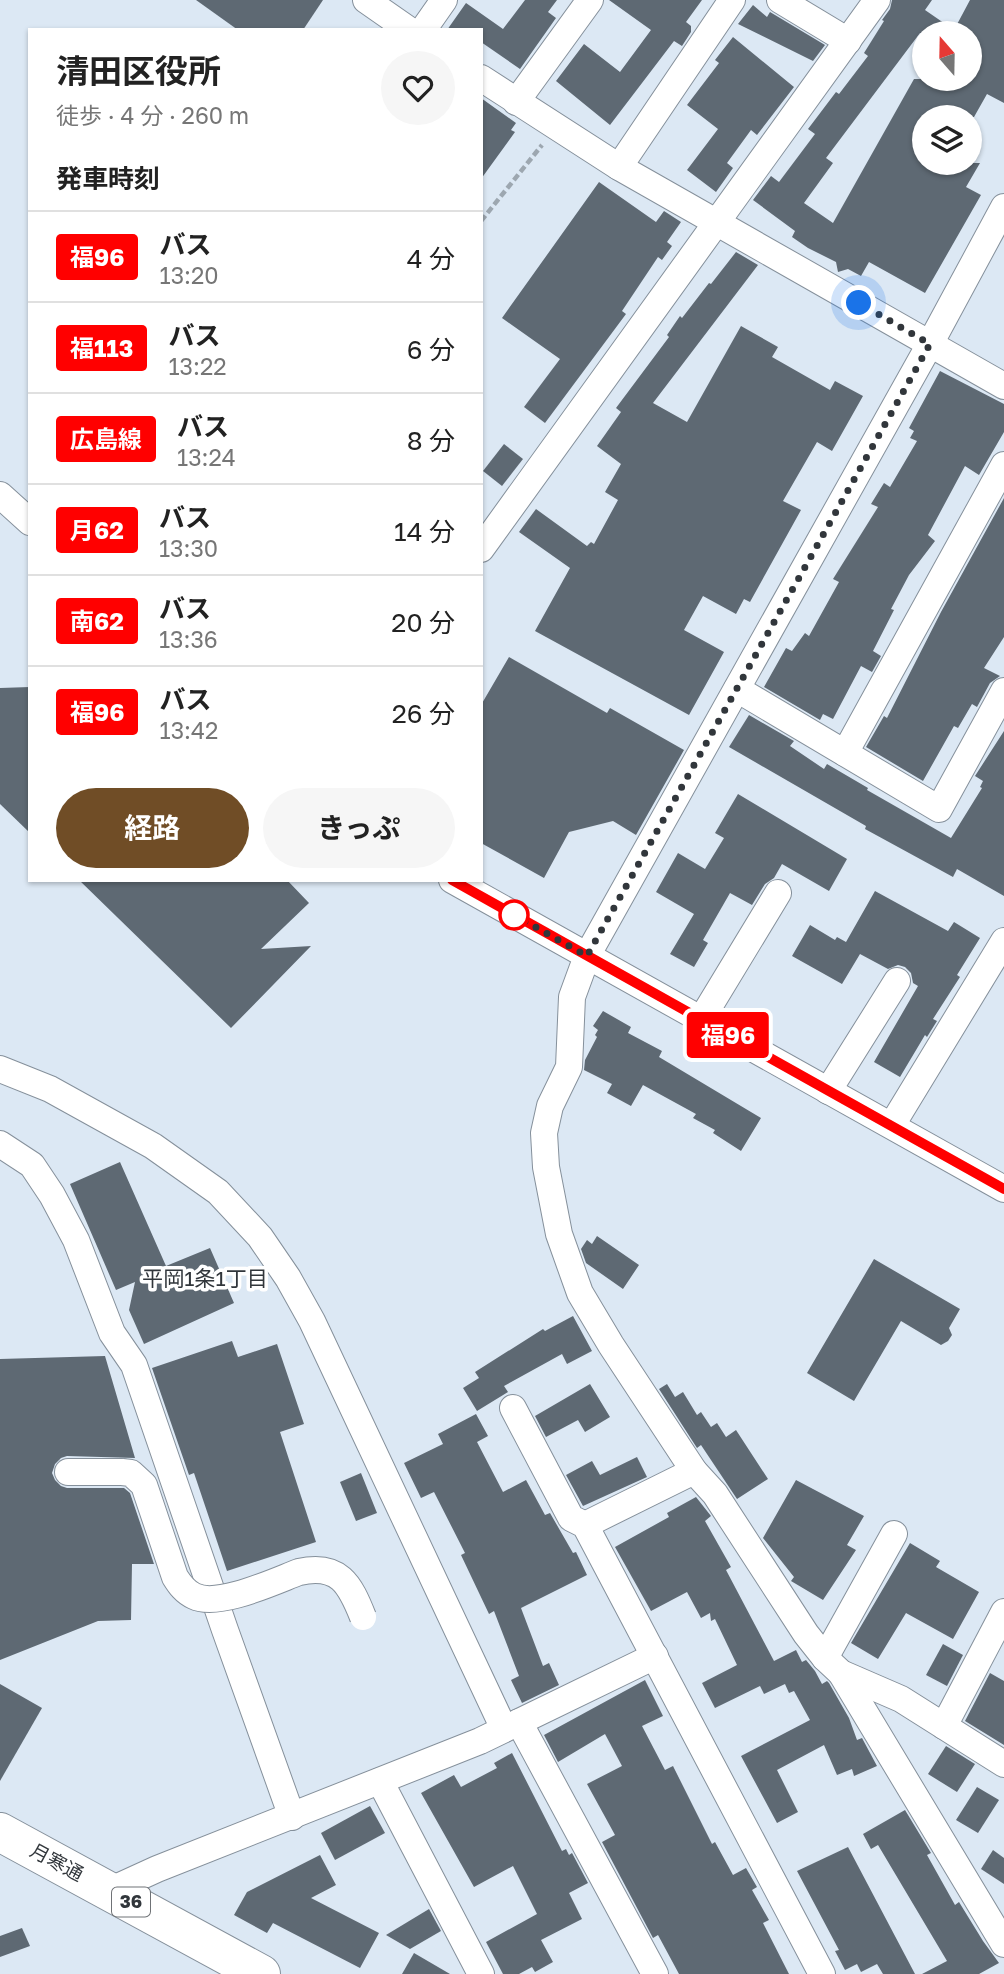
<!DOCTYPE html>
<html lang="ja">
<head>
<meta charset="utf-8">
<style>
  :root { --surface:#fff; --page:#f6f6f6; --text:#222; --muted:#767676; --line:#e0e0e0; --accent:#704d26 }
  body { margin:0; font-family:"Golos Text","Noto Sans JP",sans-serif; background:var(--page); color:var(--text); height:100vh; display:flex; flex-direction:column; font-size:26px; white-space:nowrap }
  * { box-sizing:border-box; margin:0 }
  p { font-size:23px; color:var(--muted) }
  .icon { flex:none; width:38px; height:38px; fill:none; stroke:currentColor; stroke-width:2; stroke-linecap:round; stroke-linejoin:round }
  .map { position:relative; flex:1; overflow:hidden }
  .sheet { position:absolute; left:28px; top:28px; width:455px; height:854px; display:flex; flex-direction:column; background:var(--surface); border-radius:0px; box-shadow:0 2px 5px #0004 }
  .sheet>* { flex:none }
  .badge { padding:0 14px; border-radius:5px; font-size:24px; line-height:46px }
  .needle { width:46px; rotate:340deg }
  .fabs { position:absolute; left:912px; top:21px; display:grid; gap:14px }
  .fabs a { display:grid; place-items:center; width:70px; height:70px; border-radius:50%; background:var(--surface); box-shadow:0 2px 5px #0004; font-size:35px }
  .you { position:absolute; width:35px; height:35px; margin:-18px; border:5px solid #fff; border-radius:50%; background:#1a73e8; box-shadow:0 0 0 10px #1a73e833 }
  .map>.badge { position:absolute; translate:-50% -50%; box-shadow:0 0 0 4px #fff }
  h2 { padding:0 28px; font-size:26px; line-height:63px }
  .round { display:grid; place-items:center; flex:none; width:74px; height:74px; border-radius:37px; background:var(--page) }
  .overview { display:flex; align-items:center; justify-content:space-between; height:119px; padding:0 28px }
  h1 { font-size:33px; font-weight:700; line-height:52px }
  .button { display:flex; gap:14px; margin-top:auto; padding:14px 28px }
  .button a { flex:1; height:80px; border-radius:42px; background:var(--accent); color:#fff; font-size:28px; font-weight:700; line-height:80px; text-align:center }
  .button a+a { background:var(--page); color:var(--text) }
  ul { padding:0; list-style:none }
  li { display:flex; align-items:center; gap:21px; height:91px; padding:0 28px; border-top:2px solid var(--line) }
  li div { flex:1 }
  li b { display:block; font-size:26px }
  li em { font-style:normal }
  li .badge { min-width:77px; font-weight:700; text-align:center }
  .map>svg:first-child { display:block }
</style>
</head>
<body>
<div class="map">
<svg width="1004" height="1974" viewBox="0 0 1004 1974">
  <rect width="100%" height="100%" fill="#dce8f4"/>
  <g fill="#5e6973" fill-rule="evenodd">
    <polygon points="196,0 323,0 303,30 238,30"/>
    <polygon points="525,0 557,0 548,12 556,18 520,69 481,42 481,30 447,30 466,3 503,29"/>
    <polygon points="609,0 702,0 686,22 691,26 691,32 682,46 674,41 610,125 556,81 584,44 620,72 651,30"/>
    <path d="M892 0H932L925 10 954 30 970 0H1004V103L987 94 974 117H924V163H980L966 187 981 195 925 293 869 262 861 276 848 269 838 272 836 262 808 248 792 237 795 231 753 200 771 176 779 182 815 134 808 129 836 92 839 94 868 56 864 53 884 21 882 20 890 9ZM920 33H970V79H914L833 223 804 203 833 163 826 158Z"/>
    <polygon points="753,5 767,17 770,12 825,45 813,61 738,24"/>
    <polygon points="733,37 794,87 757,135 751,130 727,163 733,168 716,192 687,170 718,129 687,105 719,63 715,60"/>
    <polygon points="481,98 516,123 511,130 515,132 481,179"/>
    <polygon points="599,182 656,222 664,211 681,222 667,242 672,246 662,260 658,257 622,311 626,314 545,423 524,407 560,359 502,318"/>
    <polygon points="736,252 758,265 653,403 687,422 741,326 778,347 772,357 830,390 835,381 863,396 832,451 817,442 783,501 801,510 750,602 744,599 736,614 703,596 684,630 724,652 689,715 535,631 570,568 519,532 536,509 587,546 591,542 594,544 618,500 605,492 621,464 597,446 621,412 616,408 669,337 667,335 680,316 682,318 709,283 711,284"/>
    <polygon points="940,371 1004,404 1004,432 979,475 965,466 928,535 935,541 909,575 891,609 894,610 873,651 881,656 872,672 861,666 833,719 823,714 820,720 764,687 786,648 792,651 805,633 809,636 839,582 833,579 878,507 871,504 884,483 890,487 917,441 910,438 914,431 909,428"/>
    <polygon points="504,444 523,459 502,486 483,471"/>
    <polygon points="1004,498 1004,637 984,668 1000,676 990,683 977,707 972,704 958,728 954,726 923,781 866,747 884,716 887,718 941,612"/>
    <polygon points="509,657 607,713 610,708 684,750 636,835 613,821 569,832 544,878 481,843 481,705"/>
    <polygon points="30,687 30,833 0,804 0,688"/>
    <polygon points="749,715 794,741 790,746 824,769 827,764 868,788 867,790 951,838 982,788 980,787 983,781 975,776 1004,731 1004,896 957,869 953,877 865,829 866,826 729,747"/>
    <polygon points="738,794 847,859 829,891 782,864 774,878 765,884 752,905 730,893 703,940 708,943 694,967 670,954 694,914 656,892 678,853 705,869 724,838 715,833"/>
    <polygon points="79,880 287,880 309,903 261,949 311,946 231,1028"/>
    <polygon points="875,891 948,931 954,922 980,938 957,975 960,977 933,1019 937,1021 927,1037 925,1035 900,1077 874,1062 918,986 913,983 911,973 905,967 898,965 888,969 860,954 842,984 792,956 810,925 835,940 837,937 846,942"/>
    <polygon points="603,1011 631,1027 628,1033 662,1051 659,1057 761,1118 741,1151 713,1133 715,1130 693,1118 696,1114 643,1085 631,1106 607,1093 612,1084 584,1070 585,1060 597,1037 595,1035 598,1030 593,1026"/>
    <polygon points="120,1162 166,1266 210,1248 234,1303 144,1344 129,1310 135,1282 116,1290 70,1184"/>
    <polygon points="597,1236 639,1265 623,1289 586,1263 581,1249 587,1240 592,1244"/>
    <polygon points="874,1259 960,1309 949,1328 952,1335 948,1341 941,1345 901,1321 854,1401 807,1373"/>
    <polygon points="573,1316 592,1351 567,1364 562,1354 504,1386 508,1392 477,1411 463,1388 479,1378 475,1372 543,1329 545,1331"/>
    <polygon points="232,1341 238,1357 277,1344 304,1424 280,1432 316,1542 227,1571 194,1473 189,1475 152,1368"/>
    <polygon points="105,1356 135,1458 67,1456 61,1458 55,1464 52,1473 55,1480 61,1486 67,1488 124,1488 130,1493 154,1564 132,1564 131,1620 98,1621 0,1660 0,1359"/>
    <polygon points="590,1384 610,1417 585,1432 578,1420 546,1437 535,1416"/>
    <polygon points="667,1384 675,1397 683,1392 697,1415 701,1412 711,1427 717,1423 726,1437 736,1430 768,1479 737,1499 701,1445 697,1448 659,1389"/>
    <polygon points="476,1414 488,1436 477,1442 503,1492 526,1480 545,1515 550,1513 573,1553 576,1552 587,1575 521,1608 543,1666 549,1663 559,1685 522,1703 511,1680 519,1676 494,1611 489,1614 461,1555 465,1553 434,1492 421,1498 404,1463 443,1444 438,1434"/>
    <polygon points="637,1457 647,1477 583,1506 566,1475 592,1461 600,1475"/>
    <polygon points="361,1473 377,1513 356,1521 340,1482"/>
    <polygon points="796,1480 864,1516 847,1545 856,1550 823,1600 791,1581 794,1577 763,1538"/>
    <polygon points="696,1497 711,1516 705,1521 731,1567 726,1570 774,1661 796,1650 802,1662 806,1660 815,1671 822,1684 827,1681 829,1683 849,1718 857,1740 862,1738 877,1766 854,1776 852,1769 837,1775 824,1745 777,1770 798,1812 777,1823 741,1756 810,1720 794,1691 789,1693 785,1684 764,1694 760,1686 715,1708 702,1683 737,1665 715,1619 711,1621 710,1613 701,1618 687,1592 651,1611 615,1547 669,1517 667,1513"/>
    <polygon points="910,1543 940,1561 936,1567 979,1592 953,1639 906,1613 878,1659 851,1643"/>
    <polygon points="943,1644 963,1655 947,1686 926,1675"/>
    <polygon points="990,1673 1004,1681 1004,1745 965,1721"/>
    <polygon points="645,1680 663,1716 642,1726 665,1770 673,1766 712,1844 715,1842 733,1875 746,1868 757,1887 752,1890 769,1920 763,1923 789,1974 679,1974 658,1935 653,1938 602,1842 615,1835 587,1784 622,1766 605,1734 558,1762 544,1735"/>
    <polygon points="0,1684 42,1708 0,1781"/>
    <polygon points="946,1746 975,1764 957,1792 928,1774"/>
    <polygon points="512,1753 562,1851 566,1849 569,1855 572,1853 588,1883 569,1893 582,1919 541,1940 553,1962 535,1972 532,1967 519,1974 503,1974 486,1942 537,1914 513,1866 474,1887 421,1793 454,1775 461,1787 497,1768 494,1763"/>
    <polygon points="977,1787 999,1800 978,1833 956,1820"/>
    <polygon points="370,1806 385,1833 335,1860 321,1833"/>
    <polygon points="905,1810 931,1853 927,1855 955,1905 959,1902 983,1941 999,1963 979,1974 922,1974 947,1961 878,1845 871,1849 863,1834"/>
    <polygon points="848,1847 915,1974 883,1974 877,1964 861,1972 857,1964 845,1970 835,1951 839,1950 797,1871"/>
    <polygon points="993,1850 1004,1858 1004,1884 981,1869"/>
    <polygon points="320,1855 336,1885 311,1898 379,1933 360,1968 273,1923 267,1933 234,1915 247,1892"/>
    <polygon points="429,1909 441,1931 410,1949 386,1935"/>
    <polygon points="22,1928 30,1946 0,1957 0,1936"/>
    <polygon points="414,1953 450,1974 402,1974"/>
  </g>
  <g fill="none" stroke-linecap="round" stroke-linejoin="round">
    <defs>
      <g id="minor">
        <polyline points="366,0 409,30"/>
        <polyline points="780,0 848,41"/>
        <polyline points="423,30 444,0"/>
        <polyline points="481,78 619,167 1004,386"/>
        <polyline points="516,102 590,0"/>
        <polyline points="619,167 732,0"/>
        <polyline points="1004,207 930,344 587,956 572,997 569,1067 550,1106 544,1133 546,1167 559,1234 580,1293 611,1345 694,1471 715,1494 806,1634 825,1658 841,1673 901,1699 1004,1764"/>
        <polyline points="0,495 30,522"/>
        <polyline points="481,549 877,0"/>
        <polyline points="737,689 939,809 1004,691"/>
        <polyline points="845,753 1004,465"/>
        <polyline points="452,880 1004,1189"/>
        <polyline points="701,1020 778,893"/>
        <polyline points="0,1069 50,1089 153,1146 218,1192 260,1237 288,1278 312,1321 504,1729"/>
        <polyline points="828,1091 897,981"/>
        <polyline points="892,1125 1004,941"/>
        <polyline points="0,1144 32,1165 52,1195 76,1240 112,1333 134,1365 225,1630 292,1817"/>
        <polyline points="513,1408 571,1518 585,1525 822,1974"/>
        <polyline points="68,1472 122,1472"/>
        <polyline points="585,1525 694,1471"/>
        <polyline points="825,1658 894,1534"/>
        <polyline points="841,1673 1004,1944"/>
        <polyline points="519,1722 655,1974"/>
        <polyline points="944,1726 1004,1612"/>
        <polyline points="380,1781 481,1974"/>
        <polyline points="111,1890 157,1869 480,1741 655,1656"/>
      </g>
      <polyline id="highway" points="0,1832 261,1974"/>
    </defs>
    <use href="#minor" stroke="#85909b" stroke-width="28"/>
    <use href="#highway" stroke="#85909b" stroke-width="40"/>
    <polyline stroke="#9da7b0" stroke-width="4.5" stroke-dasharray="7 3.5" stroke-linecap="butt" points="481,221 542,145"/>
    <use href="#minor" stroke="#fff" stroke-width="26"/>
    <use href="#highway" stroke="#fff" stroke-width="38"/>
    <defs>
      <path id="minor-bridge" d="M122 1472 131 1473 144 1485 175 1577C180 1585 185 1592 194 1596 218 1608 275 1581 299 1572 339 1563 350 1584 363 1617"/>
    </defs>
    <use href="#minor-bridge" stroke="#85909b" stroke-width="28" stroke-linecap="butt"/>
    <use href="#minor-bridge" stroke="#fff" stroke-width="26"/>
  </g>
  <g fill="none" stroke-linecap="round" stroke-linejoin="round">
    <defs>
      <polyline id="line" points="452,880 1004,1189"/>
    </defs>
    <use href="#line" stroke="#fff" stroke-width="16"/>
    <use href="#line" stroke="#f00" stroke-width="10"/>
    <polyline stroke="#31363b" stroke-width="7" stroke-dasharray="0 12.6" points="514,915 587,956 930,344 859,303"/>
  </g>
  <circle fill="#fff" stroke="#f00" stroke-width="3.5" cx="514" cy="915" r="14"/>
  <g text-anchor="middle" stroke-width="7" stroke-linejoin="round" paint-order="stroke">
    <rect fill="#fff" stroke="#6f7276" stroke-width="2" x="112" y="1887.5" width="38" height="29" rx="5"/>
    <g font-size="18" font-weight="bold" fill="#31363b">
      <text x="131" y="1908">36</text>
    </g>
    <g font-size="19" fill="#31363b" stroke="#fff">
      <text transform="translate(57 1862) rotate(28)" y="7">月寒通</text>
    </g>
    <g font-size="21" fill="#31363b" stroke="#fff">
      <text x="205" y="1286">平岡1条1丁目</text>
    </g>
  </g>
</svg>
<div class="fabs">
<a><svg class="needle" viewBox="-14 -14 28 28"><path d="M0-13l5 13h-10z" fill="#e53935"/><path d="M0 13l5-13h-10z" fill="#767676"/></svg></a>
<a><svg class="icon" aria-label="layers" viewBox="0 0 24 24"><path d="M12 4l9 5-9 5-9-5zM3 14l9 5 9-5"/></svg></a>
</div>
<div class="you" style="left:859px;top:303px"></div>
<b class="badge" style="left:728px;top:1035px;background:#f00;color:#fff">福96</b>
<section class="sheet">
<div class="overview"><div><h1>清田区役所</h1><p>徒歩 · 4 分 · 260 m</p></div><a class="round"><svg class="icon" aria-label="heart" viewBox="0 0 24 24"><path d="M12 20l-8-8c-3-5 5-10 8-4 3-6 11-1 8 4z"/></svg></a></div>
<h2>発車時刻</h2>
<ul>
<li><span class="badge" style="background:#f00;color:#fff">福96</span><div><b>バス</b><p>13:20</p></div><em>4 分</em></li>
<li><span class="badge" style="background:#f00;color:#fff">福113</span><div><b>バス</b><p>13:22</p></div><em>6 分</em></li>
<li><span class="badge" style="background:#f00;color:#fff">広島線</span><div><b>バス</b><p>13:24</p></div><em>8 分</em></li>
<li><span class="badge" style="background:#f00;color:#fff">月62</span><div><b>バス</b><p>13:30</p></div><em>14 分</em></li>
<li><span class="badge" style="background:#f00;color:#fff">南62</span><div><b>バス</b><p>13:36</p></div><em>20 分</em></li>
<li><span class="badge" style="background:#f00;color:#fff">福96</span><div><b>バス</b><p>13:42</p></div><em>26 分</em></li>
</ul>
<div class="button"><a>経路</a><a>きっぷ</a></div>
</section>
</div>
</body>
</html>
